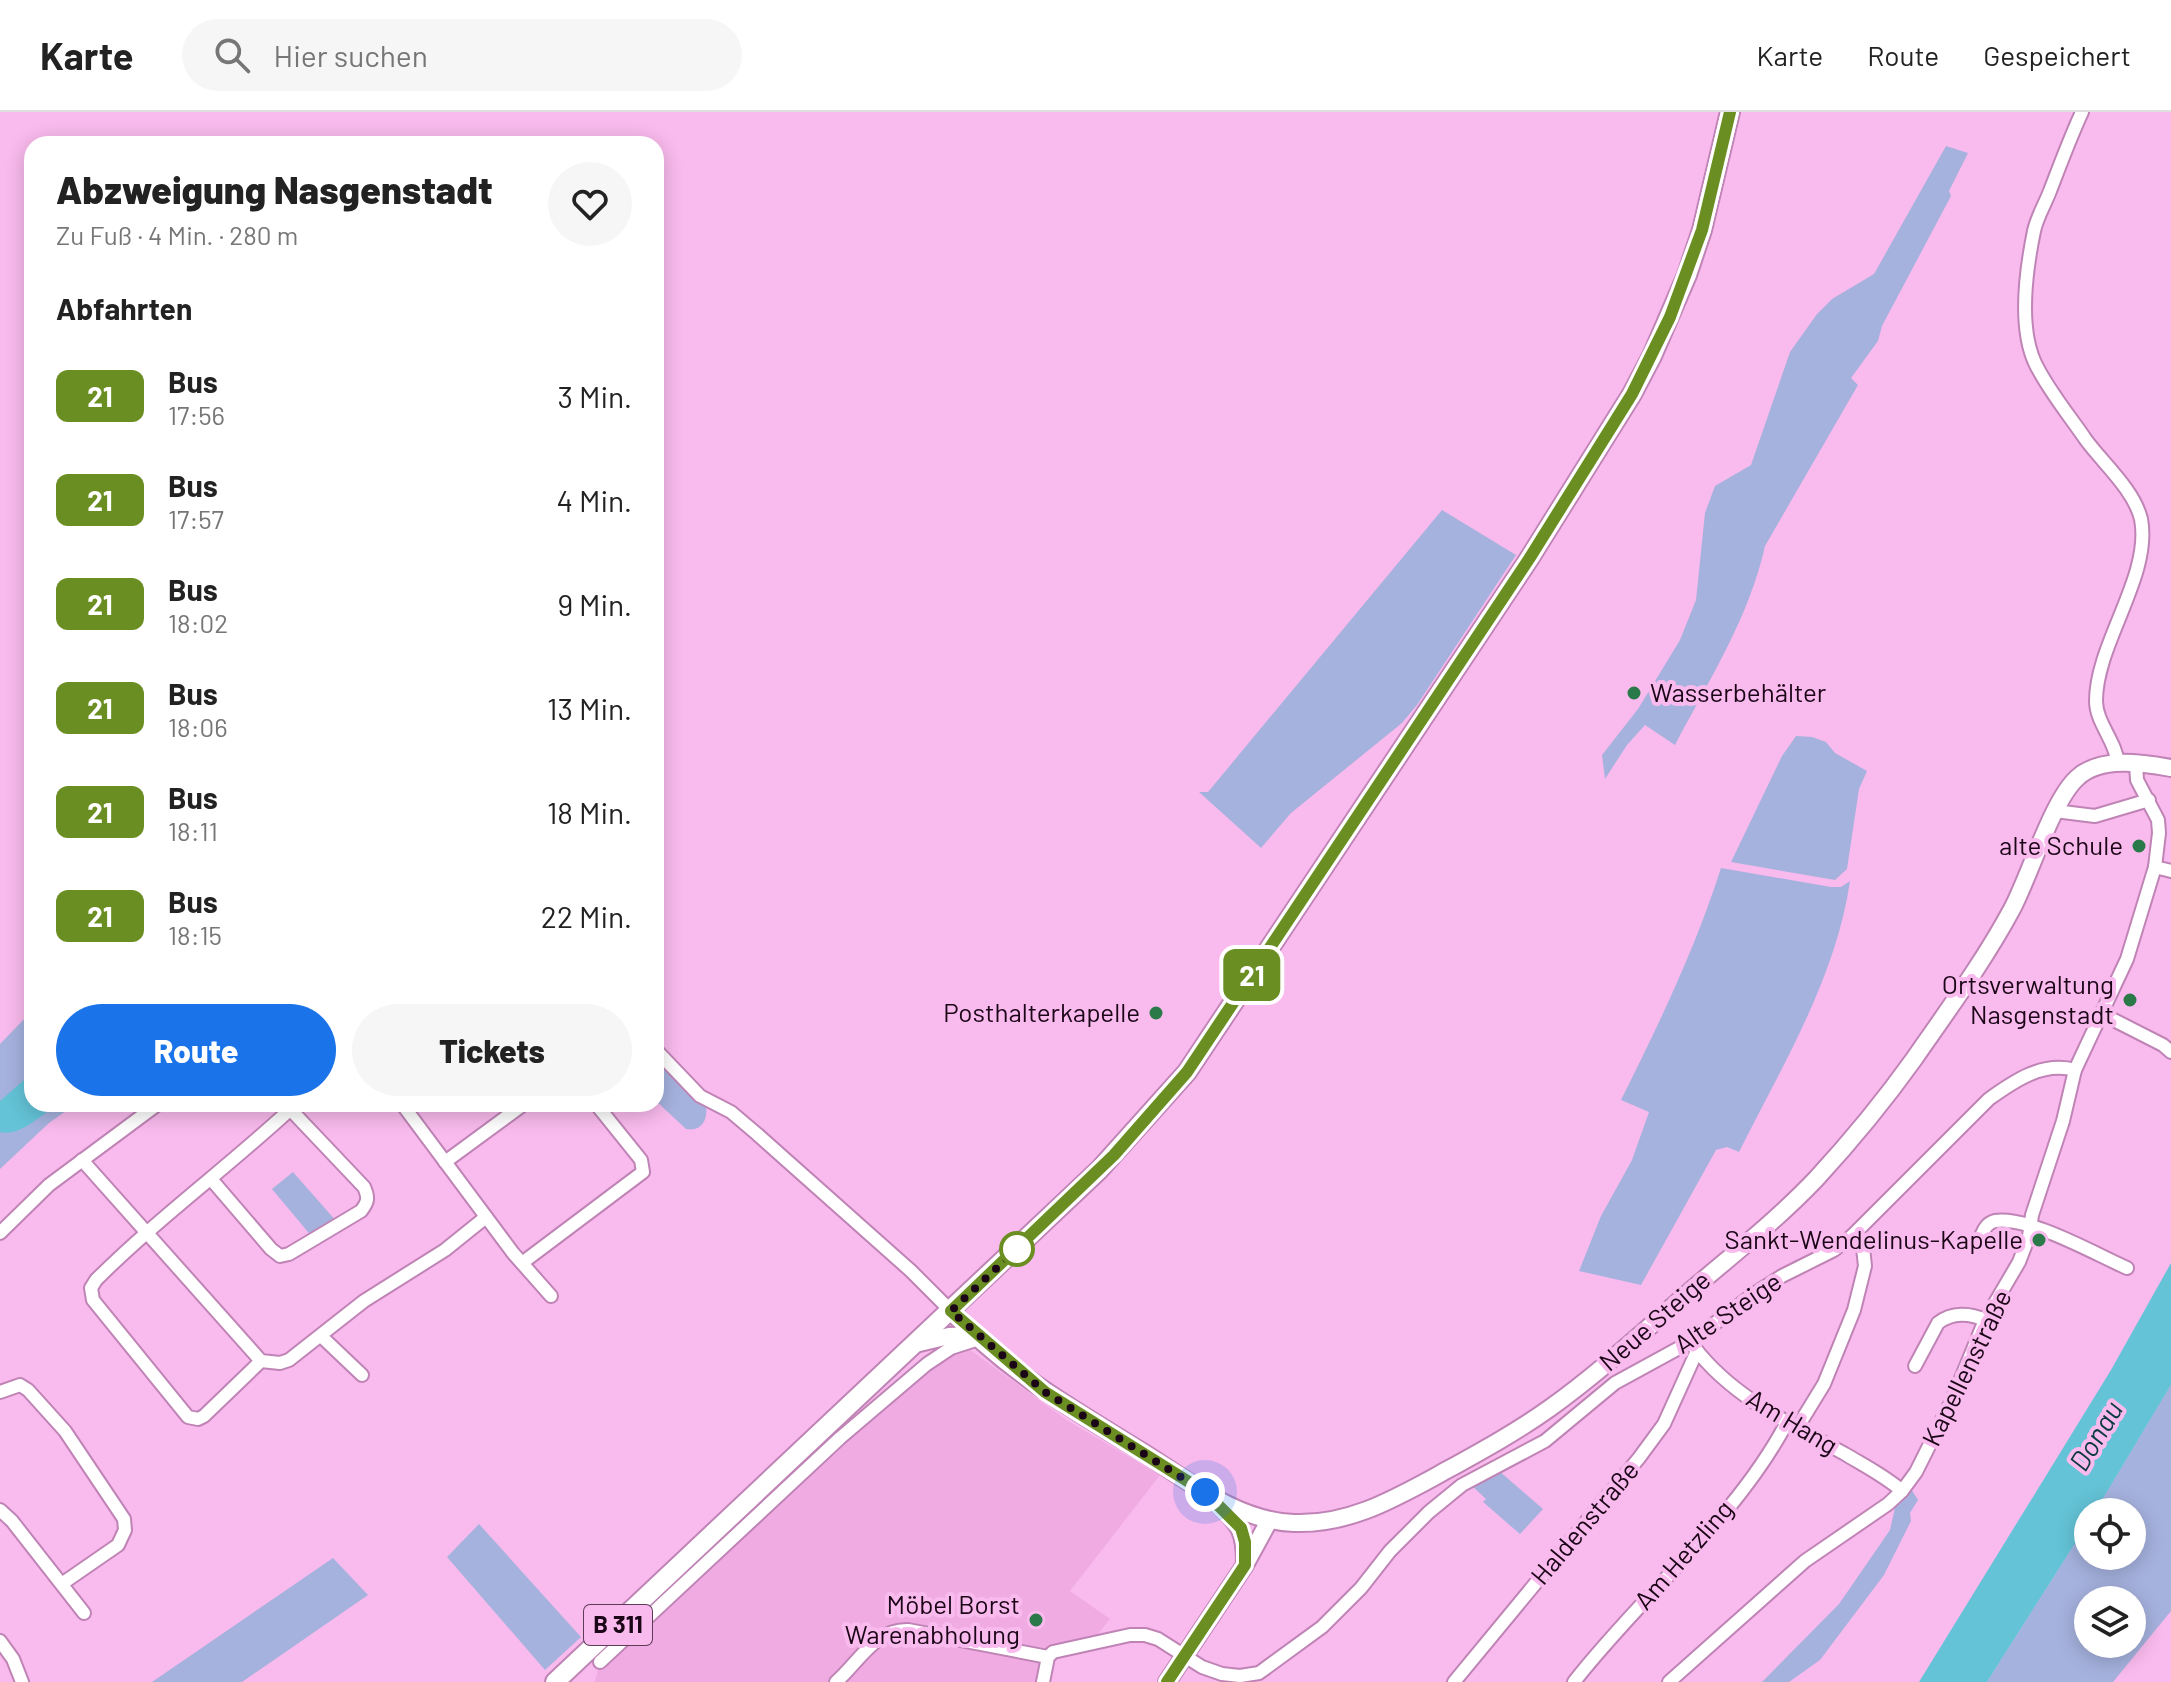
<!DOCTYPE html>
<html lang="de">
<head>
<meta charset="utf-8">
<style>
  :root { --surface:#fff; --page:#f6f6f6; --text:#222; --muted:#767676; --line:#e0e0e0; --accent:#1a73e8 }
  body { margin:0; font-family:Barlow,sans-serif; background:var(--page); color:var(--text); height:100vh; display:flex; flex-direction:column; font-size:30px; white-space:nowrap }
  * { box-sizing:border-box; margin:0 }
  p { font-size:26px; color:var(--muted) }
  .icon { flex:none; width:44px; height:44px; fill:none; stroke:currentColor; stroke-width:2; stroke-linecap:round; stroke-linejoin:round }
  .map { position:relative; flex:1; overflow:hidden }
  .panel { position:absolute; left:24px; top:24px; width:640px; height:976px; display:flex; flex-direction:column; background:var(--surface); border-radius:24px; box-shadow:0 4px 20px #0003 }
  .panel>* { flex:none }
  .badge { padding:0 16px; border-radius:12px; font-size:28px; line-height:52px }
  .tools { position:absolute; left:2074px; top:1386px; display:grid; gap:16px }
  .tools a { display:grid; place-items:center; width:72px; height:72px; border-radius:50%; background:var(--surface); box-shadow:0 4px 20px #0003; font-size:40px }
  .you { position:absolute; width:40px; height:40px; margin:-20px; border:6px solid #fff; border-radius:50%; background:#1a73e8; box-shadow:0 0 0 12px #1a73e833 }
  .map>.badge { position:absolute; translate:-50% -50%; box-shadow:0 0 0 4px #fff }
  h2 { padding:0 32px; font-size:30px; line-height:72px }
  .round { display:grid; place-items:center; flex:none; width:84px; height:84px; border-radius:42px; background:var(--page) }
  .head { display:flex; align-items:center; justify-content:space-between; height:136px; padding:0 32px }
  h1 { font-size:38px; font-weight:800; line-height:60px }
  .button { display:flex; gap:16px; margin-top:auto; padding:16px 32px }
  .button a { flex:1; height:92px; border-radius:48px; background:var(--accent); color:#fff; font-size:32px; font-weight:800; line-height:92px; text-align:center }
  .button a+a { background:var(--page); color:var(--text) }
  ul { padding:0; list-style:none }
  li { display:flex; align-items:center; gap:24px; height:104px; padding:0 32px }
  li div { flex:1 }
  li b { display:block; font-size:30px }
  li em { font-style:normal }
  li .badge { min-width:88px; font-weight:700; text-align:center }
  header { display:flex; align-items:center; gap:48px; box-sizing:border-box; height:112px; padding:0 40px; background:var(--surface); border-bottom:2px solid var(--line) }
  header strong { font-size:38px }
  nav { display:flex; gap:44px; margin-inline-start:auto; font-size:28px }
  .search { width:560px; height:72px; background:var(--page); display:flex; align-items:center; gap:20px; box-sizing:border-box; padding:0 28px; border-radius:44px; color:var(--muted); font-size:30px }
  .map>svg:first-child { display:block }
</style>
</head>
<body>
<header>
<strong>Karte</strong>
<div class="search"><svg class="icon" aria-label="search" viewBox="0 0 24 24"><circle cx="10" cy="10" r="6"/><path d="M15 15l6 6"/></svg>Hier suchen</div>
<nav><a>Karte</a><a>Route</a><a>Gespeichert</a></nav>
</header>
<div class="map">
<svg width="2171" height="1570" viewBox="0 0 2171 1570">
  <rect width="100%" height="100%" fill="#f9baed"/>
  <polygon fill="#efabe2" points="962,1232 1068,1309 1160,1363 1070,1479 1110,1507 1090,1532 1058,1538 1043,1570 595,1570 600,1550 840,1326"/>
  <g fill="#a6b2de" fill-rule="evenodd">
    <path d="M1946 34 1968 41 1949 79 1951 84 1882 214 1878 229 1851 266 1858 273 1765 434C1749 506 1709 568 1675 633L1645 613 1627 633 1605 667 1602 643 1638 597 1680 528 1696 488 1705 401 1715 374 1751 353 1790 240 1817 202 1832 187 1874 162Z"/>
    <polygon points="1442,398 1516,443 1417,593 1402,611 1291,701 1261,736 1199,680 1208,680"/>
    <polygon points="1796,624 1812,625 1826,630 1835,641 1867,659 1859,677 1847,757 1835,768 1731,750 1782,644"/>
    <path d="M1721 756 1831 775H1841L1850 769C1836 866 1782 954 1739 1040L1727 1035 1716 1038 1641 1173 1579 1159 1601 1104 1632 1048 1649 1000 1621 988C1659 912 1695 837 1721 756Z"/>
    <polygon points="32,899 32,992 76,992 49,1011 0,1057 0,932"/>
    <path d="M656 944 706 994C708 1007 702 1020 686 1017L656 989Z"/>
    <polygon points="293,1060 337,1110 313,1126 272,1077"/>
    <path d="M2171 1273V1499L2113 1570H1987L2088 1411V1444H2132V1400H2095ZM2088 1488H2132V1532H2088Z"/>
    <polygon points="1499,1359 1543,1397 1520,1422 1483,1390 1486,1387 1471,1373"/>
    <polygon points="1911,1377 1918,1388 1910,1401 1911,1409 1884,1463 1820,1548 1789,1570 1762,1570 1839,1492 1890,1418 1896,1391"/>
    <polygon points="479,1412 581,1525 545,1558 447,1445"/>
    <polygon points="333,1446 368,1483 242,1570 152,1570"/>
  </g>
  <g fill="#64c3d7">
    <path d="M32 961V992H57C42 1003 19 1025 0 1020V989Z"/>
    <polygon points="2171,1151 2171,1273 2095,1400 2088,1400 2088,1411 1987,1570 1919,1570 2111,1258"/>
  </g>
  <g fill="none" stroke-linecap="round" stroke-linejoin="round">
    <defs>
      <g id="street">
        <path d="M2082 0C2070 26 2060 53 2050 79 2045 92 2037 105 2034 119 2026 158 2018 214 2035 251 2048 278 2069 303 2086 328 2103 351 2134 378 2141 407 2152 464 2096 531 2096 589 2096 611 2116 629 2118 652"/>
        <polyline points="2055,699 2095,704 2149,688"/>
        <polyline points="2155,755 2171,759"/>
        <polyline points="2102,902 2163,933 2171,940"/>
        <polyline points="656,938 700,984 731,1000 757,1022 911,1159 951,1199"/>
        <polyline points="402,992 513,1141 551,1184"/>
        <polyline points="82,1048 261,1249 280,1251 289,1248 364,1189 445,1138 486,1105"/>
        <polyline points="445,1050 524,992"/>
        <path d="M211 1067 271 1137 280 1144 289 1142 361 1099C368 1090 369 1086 364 1075L290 997"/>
        <polyline points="0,1121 49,1073 158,992"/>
        <path d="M1982 1122C1985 1115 1988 1111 1995 1109 2029 1104 2095 1142 2127 1156"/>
        <polyline points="522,1151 643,1060 641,1048 596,992"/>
        <polyline points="321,1224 362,1263"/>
        <path d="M1694 1235C1732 1285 1792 1313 1845 1342 1865 1354 1885 1364 1902 1379"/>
        <path d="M261 1249 204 1304 198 1307 188 1305 93 1188 91 1176 96 1168C159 1105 231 1053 296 992"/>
        <path d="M1915 1254 1938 1211C1952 1200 1970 1201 1985 1208"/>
        <polyline points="0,1280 20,1273 28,1278 65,1319 124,1407 125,1418 118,1433 63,1471"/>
        <polyline points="1797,1316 1824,1272 1854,1198 1865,1154 1863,1136 1852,1124"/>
        <polyline points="0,1398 12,1409 84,1501"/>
        <polyline points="0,1529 13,1547 22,1570"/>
        <polyline points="600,1550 840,1326 927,1252 951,1236 979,1227"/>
        <path d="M836 1570C859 1550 875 1517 908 1518L1048 1545"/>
        <path d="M1043 1570 1048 1545 1053 1540 1130 1523H1145L1158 1527 1202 1555 1222 1562 1240 1564 1259 1561 1322 1515 1361 1476 1390 1439 1429 1400 1462 1373 1545 1329 1615 1271 1690 1230 1754 1182 1782 1164 1834 1138 1852 1124 1989 987C2014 969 2043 949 2075 958"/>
        <polyline points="1454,1570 1639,1346 1664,1312 1697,1239"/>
        <path d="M1574 1570C1640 1485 1737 1406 1787 1310"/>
        <polyline points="1669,1570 1805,1449 1888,1392 1902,1379 1916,1360 1953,1286 1985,1208 2019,1150 2029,1124 2032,1103 2063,1009 2075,958 2127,847 2155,755 2159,721 2158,708 2137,668 2136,652"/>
      </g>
      <g id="secondary">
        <path d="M951 1199C1004 1258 1074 1298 1141 1339 1188 1368 1236 1409 1294 1411 1348 1413 1392 1388 1438 1363 1476 1342 1515 1321 1550 1296 1599 1261 1643 1220 1688 1181 1731 1144 1777 1108 1816 1067 1851 1029 1884 989 1914 947 1948 898 1984 849 2012 797 2030 763 2052 689 2077 666 2100 644 2142 651 2171 656"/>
        <polyline points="915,1232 949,1224 976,1223"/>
        <path d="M1218 1392C1240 1413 1245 1420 1245 1451"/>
        <polyline points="1167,1570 1245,1453 1269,1409"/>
      </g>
      <polyline id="primary" points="555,1570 1099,1058 1187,960 1529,447 1632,282 1652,244 1687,163 1702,118 1730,0"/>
    </defs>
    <use href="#street" stroke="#bf84b5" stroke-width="16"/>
    <use href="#secondary" stroke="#bf84b5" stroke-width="20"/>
    <use href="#primary" stroke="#bf84b5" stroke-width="22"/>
    <use href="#street" stroke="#fff" stroke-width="12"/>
    <use href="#secondary" stroke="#fff" stroke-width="16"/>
    <use href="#primary" stroke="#fff" stroke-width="18"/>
  </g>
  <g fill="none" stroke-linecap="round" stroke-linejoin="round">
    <defs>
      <polyline id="line" points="1167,1570 1245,1453 1245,1430 1241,1416 1205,1380 1045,1280 951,1199 1114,1043 1187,960 1529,447 1632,282 1670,205 1702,118 1730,0"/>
    </defs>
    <use href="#line" stroke="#fff" stroke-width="18"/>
    <use href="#line" stroke="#6b8e23" stroke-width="12"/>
    <polyline stroke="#1b0618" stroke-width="8" stroke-dasharray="0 14.4" points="1017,1137 951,1199 1045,1280 1205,1380"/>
  </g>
  <g fill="#2a7949" stroke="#f9baed" stroke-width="3">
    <circle cx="1634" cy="581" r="8"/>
    <circle cx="2139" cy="734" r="8"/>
    <circle cx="2130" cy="888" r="8"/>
    <circle cx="1156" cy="901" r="8"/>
    <circle cx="2039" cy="1128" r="8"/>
    <circle cx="1036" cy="1508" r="8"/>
  </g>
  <circle fill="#fff" stroke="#6b8e23" stroke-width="4" cx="1017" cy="1137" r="16"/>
  <g text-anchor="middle" stroke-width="8" stroke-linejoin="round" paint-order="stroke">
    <rect fill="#f9baed" stroke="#5e3c58" stroke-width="2" x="584" y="1493" width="68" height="40" rx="6"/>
    <g font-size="24" font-weight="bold" fill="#1b0618">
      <text x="618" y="1521">B 311</text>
    </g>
    <g font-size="26" fill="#1b0618" stroke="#f9baed" text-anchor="end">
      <text x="1650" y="590" text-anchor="start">Wasserbehälter</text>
      <text x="2123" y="743">alte Schule</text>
      <text x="2114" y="882">Ortsverwaltung<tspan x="2114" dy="30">Nasgenstadt</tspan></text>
      <text x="1140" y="910">Posthalterkapelle</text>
      <text x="2023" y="1137">Sankt-Wendelinus-Kapelle</text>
      <text x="1020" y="1502">Möbel Borst<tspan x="1020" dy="30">Warenabholung</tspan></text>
    </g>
    <g font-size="26" fill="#1b0618" stroke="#f9baed">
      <text transform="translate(1728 1201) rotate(-34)" y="9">Alte Steige</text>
      <text transform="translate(1655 1209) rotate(-41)" y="9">Neue Steige</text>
      <text transform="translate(1967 1256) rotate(-64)" y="9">Kapellenstraße</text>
      <text transform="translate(1792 1310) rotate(31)" y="9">Am Hang</text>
      <text transform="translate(1585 1411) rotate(-50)" y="9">Haldenstraße</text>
      <text transform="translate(1684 1443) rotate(-49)" y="9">Am Hetzling</text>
    </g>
    <g font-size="28" font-style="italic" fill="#0b3941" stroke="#f9baed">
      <text transform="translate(2096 1324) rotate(-59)" y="10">Donau</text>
    </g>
  </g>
</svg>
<div class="tools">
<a><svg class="icon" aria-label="locate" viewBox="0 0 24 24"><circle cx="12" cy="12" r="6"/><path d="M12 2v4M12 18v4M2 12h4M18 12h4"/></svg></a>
<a><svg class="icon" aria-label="layers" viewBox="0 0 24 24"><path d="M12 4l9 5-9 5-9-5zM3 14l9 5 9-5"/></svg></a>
</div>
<div class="you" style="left:1205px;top:1380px"></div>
<b class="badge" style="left:1252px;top:863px;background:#6b8e23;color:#fff">21</b>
<section class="panel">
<div class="head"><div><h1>Abzweigung Nasgenstadt</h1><p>Zu Fuß · 4 Min. · 280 m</p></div><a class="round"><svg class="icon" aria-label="heart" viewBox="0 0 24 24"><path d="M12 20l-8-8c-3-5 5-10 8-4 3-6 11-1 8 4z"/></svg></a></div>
<h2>Abfahrten</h2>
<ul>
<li><span class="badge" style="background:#6b8e23;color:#fff">21</span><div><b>Bus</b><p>17:56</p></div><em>3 Min.</em></li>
<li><span class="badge" style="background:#6b8e23;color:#fff">21</span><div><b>Bus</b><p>17:57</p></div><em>4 Min.</em></li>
<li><span class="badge" style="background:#6b8e23;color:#fff">21</span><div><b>Bus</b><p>18:02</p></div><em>9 Min.</em></li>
<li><span class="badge" style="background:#6b8e23;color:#fff">21</span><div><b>Bus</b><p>18:06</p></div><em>13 Min.</em></li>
<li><span class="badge" style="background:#6b8e23;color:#fff">21</span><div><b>Bus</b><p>18:11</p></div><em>18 Min.</em></li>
<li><span class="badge" style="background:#6b8e23;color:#fff">21</span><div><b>Bus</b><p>18:15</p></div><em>22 Min.</em></li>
</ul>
<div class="button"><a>Route</a><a>Tickets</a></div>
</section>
</div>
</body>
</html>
